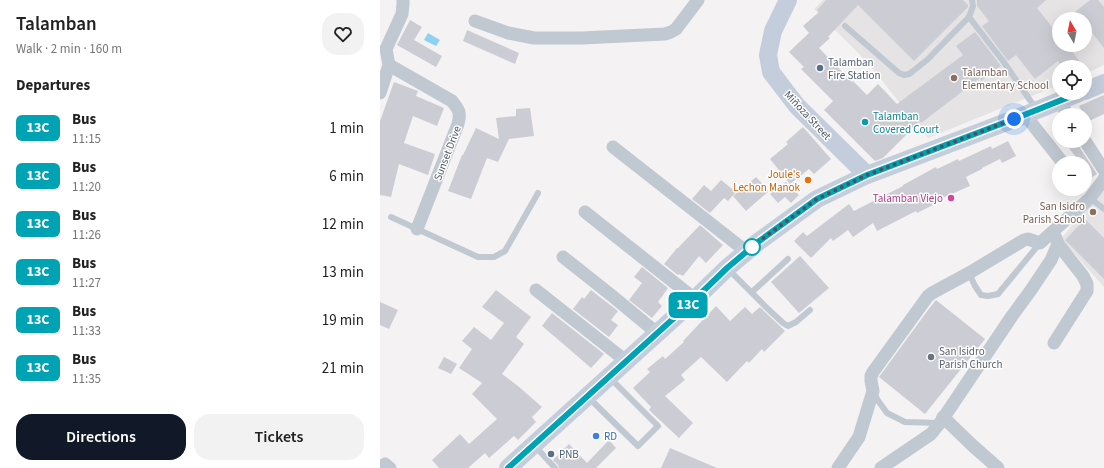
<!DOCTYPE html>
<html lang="en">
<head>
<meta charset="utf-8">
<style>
  :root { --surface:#fff; --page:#f2f2f2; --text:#222; --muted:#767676; --accent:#111827 }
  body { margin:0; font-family:"Source Sans 3",sans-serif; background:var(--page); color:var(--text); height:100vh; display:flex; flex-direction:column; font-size:15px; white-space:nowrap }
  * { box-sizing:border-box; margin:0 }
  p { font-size:13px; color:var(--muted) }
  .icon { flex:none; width:22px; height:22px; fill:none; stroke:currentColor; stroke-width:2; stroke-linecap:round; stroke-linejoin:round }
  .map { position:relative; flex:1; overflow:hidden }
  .details { display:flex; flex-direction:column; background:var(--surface); width:380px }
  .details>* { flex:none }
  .badge { padding:0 8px; border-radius:6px; font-size:14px; line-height:26px }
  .needle { width:26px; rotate:350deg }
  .tools { position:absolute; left:672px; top:12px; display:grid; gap:8px }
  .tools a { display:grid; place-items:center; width:40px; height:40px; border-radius:50%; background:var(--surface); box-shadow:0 4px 16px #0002; font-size:20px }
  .you { position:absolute; width:20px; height:20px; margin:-10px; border:3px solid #fff; border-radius:50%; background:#1a73e8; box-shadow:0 0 0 6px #1a73e833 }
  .map>.badge { position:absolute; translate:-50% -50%; box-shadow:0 0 0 2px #fff }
  h2 { padding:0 16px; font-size:15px; line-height:36px }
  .round { display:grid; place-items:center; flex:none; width:42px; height:42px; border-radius:16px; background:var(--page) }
  .summary { display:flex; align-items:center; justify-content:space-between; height:68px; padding:0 16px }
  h1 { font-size:19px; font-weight:600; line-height:30px }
  .primary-button { display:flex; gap:8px; margin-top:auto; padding:8px 16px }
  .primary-button a { flex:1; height:46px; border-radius:16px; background:var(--accent); color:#fff; font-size:16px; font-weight:600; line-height:46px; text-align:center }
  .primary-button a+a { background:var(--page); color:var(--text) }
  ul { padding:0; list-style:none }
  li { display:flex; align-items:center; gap:12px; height:48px; padding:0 16px }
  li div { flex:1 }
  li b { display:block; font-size:15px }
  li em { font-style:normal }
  li .badge { min-width:44px; font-weight:700; text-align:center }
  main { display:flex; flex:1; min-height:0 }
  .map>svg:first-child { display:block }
</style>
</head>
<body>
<main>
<section class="details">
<div class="summary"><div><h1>Talamban</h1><p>Walk · 2 min · 160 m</p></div><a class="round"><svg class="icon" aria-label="heart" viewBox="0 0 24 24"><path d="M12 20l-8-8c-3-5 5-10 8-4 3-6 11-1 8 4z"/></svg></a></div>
<h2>Departures</h2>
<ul>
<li><span class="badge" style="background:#00a3b4;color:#fff">13C</span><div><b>Bus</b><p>11:15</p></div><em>1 min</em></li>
<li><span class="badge" style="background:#00a3b4;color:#fff">13C</span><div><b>Bus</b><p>11:20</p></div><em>6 min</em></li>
<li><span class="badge" style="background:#00a3b4;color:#fff">13C</span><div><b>Bus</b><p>11:26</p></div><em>12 min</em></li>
<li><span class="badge" style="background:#00a3b4;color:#fff">13C</span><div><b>Bus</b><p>11:27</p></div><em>13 min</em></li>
<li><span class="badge" style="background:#00a3b4;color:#fff">13C</span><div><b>Bus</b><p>11:33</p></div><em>19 min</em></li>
<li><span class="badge" style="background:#00a3b4;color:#fff">13C</span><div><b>Bus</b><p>11:35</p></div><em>21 min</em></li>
</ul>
<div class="primary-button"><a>Directions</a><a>Tickets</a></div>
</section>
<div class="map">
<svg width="724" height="468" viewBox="0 0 724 468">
  <rect width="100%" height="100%" fill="#f4f2f2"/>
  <g fill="#e5e3e4" fill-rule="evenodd">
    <path d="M443 0H724V65L705 74V67H679V85L548 138 487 62 434 9ZM679 19H705V45H679Z"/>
    <polygon points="724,185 724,287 681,239"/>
  </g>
  <polygon fill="#8dd2f0" points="48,33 60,40 56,46 44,40"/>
  <g fill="#cccdd4">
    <polygon points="446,0 583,0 588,5 588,7 534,61 478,5 448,37 450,38 439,48 472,82 473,81 487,95 498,84 517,104 583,55 576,46 595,32 621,66 601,81 600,78 541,123 540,121 503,158 495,161 444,110 453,101 421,69 424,67 409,52 429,33 423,26 439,12 437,10"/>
    <polygon points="597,0 666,0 657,8 679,36 679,45 687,45 704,67 681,67 678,61 655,79 636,55 628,61 602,26 609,21 597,6"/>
    <polygon points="710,0 718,0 724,7 724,48 705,24 705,19 701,19 695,12"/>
    <polygon points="30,20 42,27 34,40 62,56 56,67 17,45"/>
    <polygon points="87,30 139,53 135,64 83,41"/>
    <polygon points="14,82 38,91 36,96 64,108 57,126 33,116 24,143 55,154 48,175 19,164 11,197 0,195 0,121"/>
    <polygon points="724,95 724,114 707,122 705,115 704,115 699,106"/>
    <polygon points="150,108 154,136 129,139 118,162 107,158 91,199 68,191 82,155 83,155 96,128 119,139 116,118 136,116 136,109"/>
    <polygon points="423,127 451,159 434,174 429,169 410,184 390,159 408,144 406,142"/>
    <polygon points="628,141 636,156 622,163 620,159 602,168 602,169 586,177 590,186 558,200 559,202 537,213 536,211 497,231 493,223 473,237 468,230 453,241 451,238 431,258 414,241 423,232 427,236 469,204 474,211 523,186 523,185 556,167 557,169 578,159 579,161 611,146 612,149"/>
    <polygon points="684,141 697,141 698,145 717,174 705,182 705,163 700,163"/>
    <polygon points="376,177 389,191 366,211 353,196"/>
    <polygon points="341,180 356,192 348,201 344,198 330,213 312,199 324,185 331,191"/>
    <polygon points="406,182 419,195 411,203 405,197 398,203 390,194"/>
    <polygon points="705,219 724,238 724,279 685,240"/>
    <polygon points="320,225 343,245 326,263 319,256 303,276 299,274 298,275 284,264 297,248 298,248"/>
    <polygon points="420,256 449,288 419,313 391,282"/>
    <polygon points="262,267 288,288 278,302 282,306 272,318 249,300 262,283 254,277"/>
    <polygon points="116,290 151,317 136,337 144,344 122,374 138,386 162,407 152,417 156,422 138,440 134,436 109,458 105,453 88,468 59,468 52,460 80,434 89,444 117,419 92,394 102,383 79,368 92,349 82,341 94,327 111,340 124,323 102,307"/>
    <polygon points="211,290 238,311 231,320 238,325 229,337 193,309 202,297 204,299"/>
    <polygon points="556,300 605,339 545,414 499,377 548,310"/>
    <polygon points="0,302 18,310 9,329 0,325"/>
    <polygon points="336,306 350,321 365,307 372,314 380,307 405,331 384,352 382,349 369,363 367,361 347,382 321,357 301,375 305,380 285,396 313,423 299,438 269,410 271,407 253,388 270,372 267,369 283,356 285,359 304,342 303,341"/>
    <polygon points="172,313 224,354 211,368 181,342 162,326"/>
    <polygon points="64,357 77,364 71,374 58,368"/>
    <polygon points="229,440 236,448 216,468 179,468 178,465 173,460 189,444 207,463"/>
    <polygon points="290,448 337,468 281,468"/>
  </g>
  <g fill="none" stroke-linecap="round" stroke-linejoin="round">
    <g stroke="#c0c8d1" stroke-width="6">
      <polyline points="589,17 593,6 592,0"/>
      <polyline points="465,26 519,73 524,75 529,74 533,71 547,60 589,17 623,61 656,109"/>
      <polyline points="710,198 724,209"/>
      <polyline points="11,217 98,257 114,257 125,251 158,193"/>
      <polyline points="348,269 388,309 403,323 408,326 416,322 430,310"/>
      <polyline points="589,273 595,286 601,295 608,296 618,294 660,243"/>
      <polyline points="372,292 408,259"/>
      <polyline points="493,392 499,402 507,413 525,422 559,423"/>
      <polyline points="209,398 258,446 278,426 230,378"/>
      <polyline points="155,446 175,468"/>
    </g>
    <g stroke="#c0c8d1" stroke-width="13">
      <polyline points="95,21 128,33 154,38 202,38 285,34 291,32 296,29 318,0"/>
      <path d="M9 65 72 101C79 110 81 112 78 124L37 229"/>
      <polyline points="0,93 9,65 6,49 22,14 23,4 23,0"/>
      <polyline points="679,101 688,115"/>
      <polyline points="645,115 683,163"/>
      <polyline points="705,141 724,170"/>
      <polyline points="233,147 367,252"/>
      <polyline points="205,212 315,299"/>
      <polyline points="183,257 231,295 277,333"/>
      <polyline points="156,290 246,361"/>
      <polyline points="674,343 707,291 707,284 703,276 678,244 676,238"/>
      <polyline points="563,417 593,446 618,468"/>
      <polyline points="5,464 10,468"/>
      <polyline points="458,468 479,437 493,391 491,381 491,376 493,372 548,296 552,293 589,273 644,240 648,239 660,243 710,198 724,179"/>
      <polyline points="501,468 551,434 560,423 632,316 651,290 671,260 678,244"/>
    </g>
    <g stroke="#c4cddb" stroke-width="18">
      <polyline points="408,0 393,31 388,55 391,72 417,106 487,175"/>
      <polyline points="705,91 724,83"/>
      <polyline points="128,468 315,299 347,268 378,242 437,199 487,175 645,115 699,93"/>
    </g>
  </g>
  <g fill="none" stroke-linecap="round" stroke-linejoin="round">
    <defs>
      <polyline id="line" points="128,468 315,299 347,268 378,242 437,199 487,175 634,119 699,93"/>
    </defs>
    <use href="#line" stroke="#fff" stroke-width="9"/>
    <use href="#line" stroke="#00a3b4" stroke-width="6"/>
    <polyline stroke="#495360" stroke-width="4" stroke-dasharray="0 7.2" points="372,247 367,252 378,242 437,199 487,175 634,119"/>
  </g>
  <g fill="#5c6f8a" stroke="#fff" stroke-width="1.5">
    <circle cx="440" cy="68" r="4"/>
    <circle cx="171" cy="454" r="4"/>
  </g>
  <g fill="#8d6e63" stroke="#fff" stroke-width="1.5">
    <circle cx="574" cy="78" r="4"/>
    <circle cx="713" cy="212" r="4"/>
  </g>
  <circle fill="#0f9aa8" stroke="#fff" stroke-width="1.5" cx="485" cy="122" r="4"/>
  <circle fill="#e8710a" stroke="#fff" stroke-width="1.5" cx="428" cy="180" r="4"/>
  <circle fill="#d1479c" stroke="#fff" stroke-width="1.5" cx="571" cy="198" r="4"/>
  <circle fill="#fff" stroke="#00a3b4" stroke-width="2" cx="372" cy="247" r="8"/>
  <circle fill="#6b7280" stroke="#fff" stroke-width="1.5" cx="551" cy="357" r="4"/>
  <circle fill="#3f7fe0" stroke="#fff" stroke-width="1.5" cx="216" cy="436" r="4"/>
  <g text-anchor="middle" stroke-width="3" stroke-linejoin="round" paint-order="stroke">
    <g font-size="11" fill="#4e5e75" stroke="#fff" text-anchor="start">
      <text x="448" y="66">Talamban<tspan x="448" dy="13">Fire Station</tspan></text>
      <text x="179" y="458">PNB</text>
    </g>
    <g font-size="11" fill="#785e54" stroke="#fff" text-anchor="start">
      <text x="582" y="76">Talamban<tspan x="582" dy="13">Elementary School</tspan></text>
      <text x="705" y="210" text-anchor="end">San Isidro<tspan x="705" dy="13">Parish School</tspan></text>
    </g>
    <g font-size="11" fill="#495360" stroke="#fff">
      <text transform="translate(428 115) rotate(47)" y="4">Miñoza Street</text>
      <text transform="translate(67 153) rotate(-69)" y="4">Sunset Drive</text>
    </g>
    <g font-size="11" fill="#0d838f" stroke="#fff" text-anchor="start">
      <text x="493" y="120">Talamban<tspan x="493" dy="13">Covered Court</tspan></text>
    </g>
    <g font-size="11" fill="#c56008" stroke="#fff" text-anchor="end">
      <text x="420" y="178">Joule's<tspan x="420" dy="13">Lechon Manok</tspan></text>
    </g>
    <g font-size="11" fill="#b23c85" stroke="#fff" text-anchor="end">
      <text x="563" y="202">Talamban Viejo</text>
    </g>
    <g font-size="11" fill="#5b616d" stroke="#fff" text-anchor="start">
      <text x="559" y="355">San Isidro<tspan x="559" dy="13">Parish Church</tspan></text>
    </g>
    <g font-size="11" fill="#366cbe" stroke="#fff" text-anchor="start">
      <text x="224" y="440">RD</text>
    </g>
  </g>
</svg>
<div class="tools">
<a><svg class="needle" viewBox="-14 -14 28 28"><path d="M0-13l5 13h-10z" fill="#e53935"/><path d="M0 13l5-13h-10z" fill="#767676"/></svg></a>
<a><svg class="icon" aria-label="locate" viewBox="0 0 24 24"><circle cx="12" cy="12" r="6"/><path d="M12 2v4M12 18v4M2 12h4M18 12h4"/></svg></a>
<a>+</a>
<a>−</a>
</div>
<div class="you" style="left:634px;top:119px"></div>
<b class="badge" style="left:308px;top:305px;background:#00a3b4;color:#fff">13C</b>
</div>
</main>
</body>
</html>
